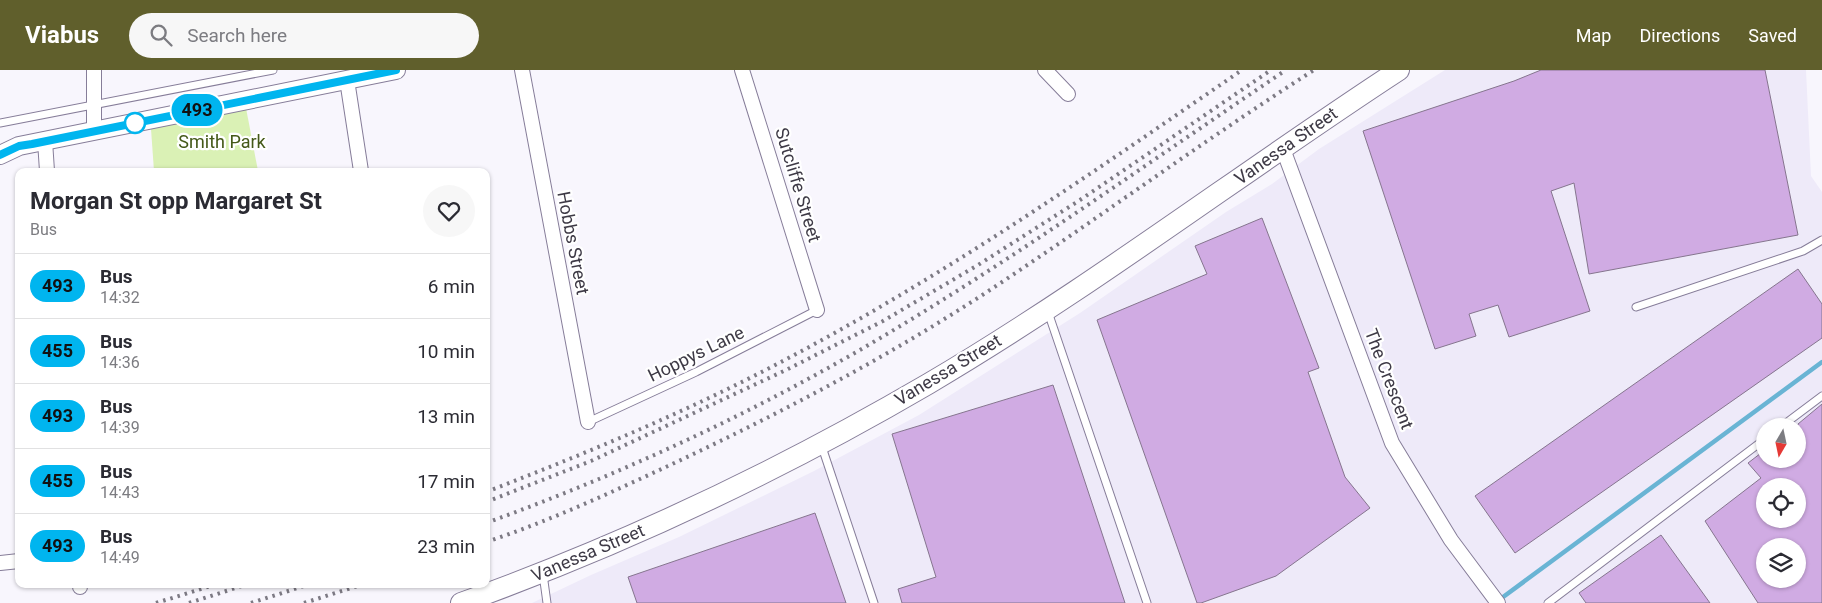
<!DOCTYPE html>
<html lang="en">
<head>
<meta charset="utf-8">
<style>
  :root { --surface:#fff; --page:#f7f7f7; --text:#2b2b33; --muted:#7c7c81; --line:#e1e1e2; --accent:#605f2c }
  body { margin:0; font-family:Roboto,sans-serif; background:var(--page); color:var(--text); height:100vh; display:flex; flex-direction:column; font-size:19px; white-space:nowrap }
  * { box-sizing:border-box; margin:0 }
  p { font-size:16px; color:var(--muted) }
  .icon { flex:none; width:28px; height:28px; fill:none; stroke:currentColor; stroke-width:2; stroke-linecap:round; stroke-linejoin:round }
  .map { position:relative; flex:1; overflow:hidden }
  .sheet { position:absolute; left:15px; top:98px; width:475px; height:420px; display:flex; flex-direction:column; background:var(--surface); border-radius:10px; box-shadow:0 1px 4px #0004 }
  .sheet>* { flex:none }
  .badge { padding:0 10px; border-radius:16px; font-size:18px; line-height:32px }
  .needle { width:32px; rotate:189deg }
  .buttons { position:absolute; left:1756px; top:348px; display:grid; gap:10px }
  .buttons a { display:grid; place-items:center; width:50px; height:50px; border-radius:50%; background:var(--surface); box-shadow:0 1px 4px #0004; font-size:25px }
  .map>.badge { position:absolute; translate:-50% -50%; box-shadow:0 0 0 2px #fff }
  .round { display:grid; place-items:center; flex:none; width:52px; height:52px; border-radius:26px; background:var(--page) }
  .headline { display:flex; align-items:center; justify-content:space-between; height:85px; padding:0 15px }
  h1 { font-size:24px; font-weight:700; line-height:38px }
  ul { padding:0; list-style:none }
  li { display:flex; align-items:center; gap:15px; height:65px; padding:0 15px; border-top:1px solid var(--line) }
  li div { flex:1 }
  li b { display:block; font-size:19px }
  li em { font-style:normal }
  li .badge { min-width:55px; font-weight:700; text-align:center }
  header { display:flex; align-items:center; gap:30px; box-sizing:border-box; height:70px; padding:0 25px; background:var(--accent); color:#fff }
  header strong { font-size:24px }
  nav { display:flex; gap:28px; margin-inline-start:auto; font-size:18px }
  .search { width:350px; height:45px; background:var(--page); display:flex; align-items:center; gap:12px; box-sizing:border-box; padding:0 18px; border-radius:28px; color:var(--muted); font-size:19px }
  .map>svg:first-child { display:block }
</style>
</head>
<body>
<header>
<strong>Viabus</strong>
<div class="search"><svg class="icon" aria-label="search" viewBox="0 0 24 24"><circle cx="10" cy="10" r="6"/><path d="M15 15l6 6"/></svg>Search here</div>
<nav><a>Map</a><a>Directions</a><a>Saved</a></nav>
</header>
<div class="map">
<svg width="1822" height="533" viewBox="0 0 1822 533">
  <rect width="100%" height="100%" fill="#f8f6fd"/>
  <path fill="#eeeaf9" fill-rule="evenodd" d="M1445 0H1806L1811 106 1822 122V533H532L591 505 679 467 814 401 919 345 1080 243 1226 142 1272 114 1319 79ZM1765 356H1798V389H1765ZM1765 416H1798V449H1765ZM1765 476H1798V509H1765Z"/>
  <polygon fill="#daf1b5" points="246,38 258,101 154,101 151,59"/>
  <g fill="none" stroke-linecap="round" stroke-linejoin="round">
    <polyline stroke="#69b4d4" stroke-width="4.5" points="1499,530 1822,292"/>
  </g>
  <g fill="#d0abe3" stroke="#85758e" fill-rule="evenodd">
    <polygon points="1541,0 1765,0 1798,165 1589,204 1574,113 1551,121 1590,241 1509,267 1498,235 1469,244 1476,266 1435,279 1363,61 1514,11"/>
    <polygon points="1262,148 1319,298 1308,302 1345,407 1370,438 1276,506 1201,533 1197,533 1097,250 1207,204 1195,176"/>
    <polygon points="1798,199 1822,234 1822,268 1515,483 1475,426"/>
    <polygon points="1053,315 1125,533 902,533 898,519 936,507 892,364"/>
    <path d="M1822 334V533H1758L1705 451 1761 408 1748 393 1765 380V389H1798V354ZM1765 416H1798V449H1765ZM1765 476H1798V509H1765Z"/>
    <polygon points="815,443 846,533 637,533 628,507"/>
    <polygon points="1661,465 1710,533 1586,533 1579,523"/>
  </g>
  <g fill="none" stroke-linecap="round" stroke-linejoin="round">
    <defs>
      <g id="service">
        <polyline points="0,53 273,0"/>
        <polyline points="1636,237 1803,181 1822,170"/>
        <polyline points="1048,242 1147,533"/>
        <polyline points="588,352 696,302 817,240"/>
        <polyline points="1782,356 1822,326"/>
        <polyline points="821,374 874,533"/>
        <polyline points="543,504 547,533"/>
        <polyline points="1548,533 1765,369"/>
      </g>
      <g id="minor">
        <polyline points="94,0 94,61"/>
        <polyline points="522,0 588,352"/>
        <polyline points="742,0 817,240"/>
        <polyline points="1045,0 1068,24"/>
        <polyline points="347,10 361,101"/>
        <polyline points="45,71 47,101"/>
        <polyline points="1283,79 1392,373 1451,470 1498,533"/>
        <polyline points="0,493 19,491"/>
        <polyline points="80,514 80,517"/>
      </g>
      <polyline id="tertiary" points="0,85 19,76 396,0"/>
      <path id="secondary" d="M461 533C623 475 779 401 928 314 1091 218 1241 103 1399 0"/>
    </defs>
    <use href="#service" stroke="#867d99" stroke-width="9"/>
    <use href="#minor" stroke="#867d99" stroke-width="16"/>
    <use href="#tertiary" stroke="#867d99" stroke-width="20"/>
    <use href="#secondary" stroke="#867d99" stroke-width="22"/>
    <use href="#service" stroke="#fff" stroke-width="7"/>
    <use href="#minor" stroke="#fff" stroke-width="14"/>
    <use href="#tertiary" stroke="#fff" stroke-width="18"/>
    <use href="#secondary" stroke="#fff" stroke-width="20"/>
    <g stroke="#7d7a84" stroke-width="4" stroke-dasharray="2.5 5" stroke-linecap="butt">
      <path d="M486 422C587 383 686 342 781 292 943 207 1092 103 1242 0"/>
      <polyline points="486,432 591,391 786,300 883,251 978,195 1080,130 1271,0"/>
      <path d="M486 453C627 402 764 338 892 261 1027 180 1155 88 1286 0"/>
      <path d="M486 472C547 452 610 423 668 396 781 343 892 285 996 216 1103 145 1206 69 1314 0"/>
      <polyline points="156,533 217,514"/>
      <polyline points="189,533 248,514"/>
      <polyline points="251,533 310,514"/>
      <polyline points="304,533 364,514"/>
    </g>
  </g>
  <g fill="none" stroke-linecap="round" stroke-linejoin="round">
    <defs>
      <polyline id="line" points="0,85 19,76 32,74 396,0"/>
    </defs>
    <use href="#line" stroke="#fff" stroke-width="11"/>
    <use href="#line" stroke="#00b5ef" stroke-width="8"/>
  </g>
  <circle fill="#fff" stroke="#00b5ef" stroke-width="2.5" cx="135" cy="53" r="10"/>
  <g text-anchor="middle" stroke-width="4.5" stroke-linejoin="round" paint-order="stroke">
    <g font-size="18" fill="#445918" stroke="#fff">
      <text x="222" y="78">Smith Park</text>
    </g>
    <g font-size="18" fill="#3e3a46" stroke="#fff">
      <text transform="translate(1286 76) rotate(-35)" y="6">Vanessa Street</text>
      <text transform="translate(798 115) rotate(73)" y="6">Sutcliffe Street</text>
      <text transform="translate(573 173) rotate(79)" y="6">Hobbs Street</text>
      <text transform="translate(696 284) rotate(-26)" y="6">Hoppys Lane</text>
      <text transform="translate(948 300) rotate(-31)" y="6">Vanessa Street</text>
      <text transform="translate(1389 309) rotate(69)" y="6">The Crescent</text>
      <text transform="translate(588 483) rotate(-23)" y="6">Vanessa Street</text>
    </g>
  </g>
</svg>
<div class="buttons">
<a><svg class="needle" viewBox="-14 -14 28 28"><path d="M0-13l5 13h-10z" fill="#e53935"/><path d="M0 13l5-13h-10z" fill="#7c7c81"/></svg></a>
<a><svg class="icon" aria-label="locate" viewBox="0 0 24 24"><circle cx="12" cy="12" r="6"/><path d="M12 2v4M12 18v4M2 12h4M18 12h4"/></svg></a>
<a><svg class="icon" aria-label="layers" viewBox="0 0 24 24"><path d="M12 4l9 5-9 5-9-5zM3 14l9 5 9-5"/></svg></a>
</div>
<b class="badge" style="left:197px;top:40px;background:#00b5ef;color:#111">493</b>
<section class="sheet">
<div class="headline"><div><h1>Morgan St opp Margaret St</h1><p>Bus</p></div><a class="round"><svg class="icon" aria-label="heart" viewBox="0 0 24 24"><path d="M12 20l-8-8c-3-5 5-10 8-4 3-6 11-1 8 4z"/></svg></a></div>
<ul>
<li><span class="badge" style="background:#00b5ef;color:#111">493</span><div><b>Bus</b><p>14:32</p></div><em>6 min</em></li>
<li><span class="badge" style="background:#00b5ef;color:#111">455</span><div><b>Bus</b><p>14:36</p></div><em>10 min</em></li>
<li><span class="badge" style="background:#00b5ef;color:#111">493</span><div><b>Bus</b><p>14:39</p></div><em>13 min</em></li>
<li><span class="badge" style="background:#00b5ef;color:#111">455</span><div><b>Bus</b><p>14:43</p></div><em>17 min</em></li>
<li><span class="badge" style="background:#00b5ef;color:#111">493</span><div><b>Bus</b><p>14:49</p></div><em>23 min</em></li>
</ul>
</section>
</div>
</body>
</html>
